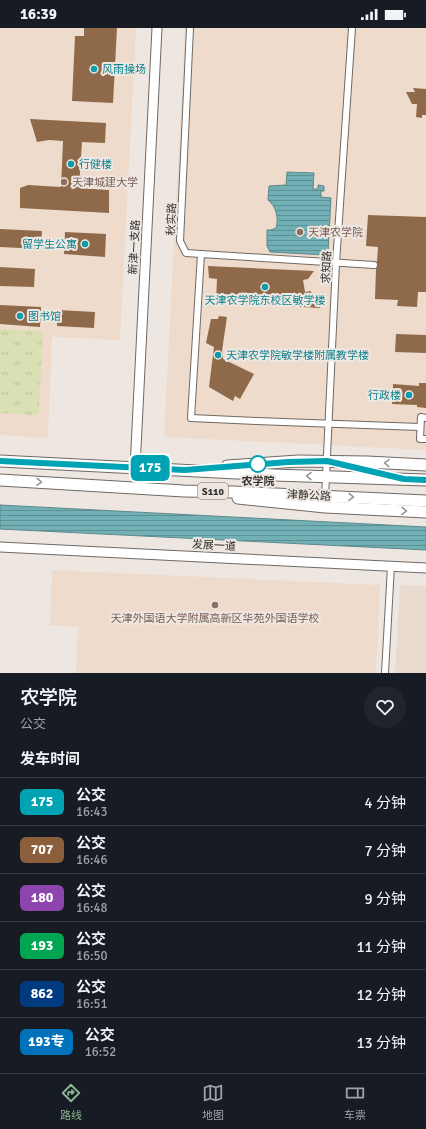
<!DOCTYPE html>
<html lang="zh">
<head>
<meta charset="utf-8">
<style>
  :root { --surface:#171b24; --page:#20242c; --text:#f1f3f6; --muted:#9ea1a6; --line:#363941; --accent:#8cb690 }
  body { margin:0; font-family:Signika,"Noto Sans SC",sans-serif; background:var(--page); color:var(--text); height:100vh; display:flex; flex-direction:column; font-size:15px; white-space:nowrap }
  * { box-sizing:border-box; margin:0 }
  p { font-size:13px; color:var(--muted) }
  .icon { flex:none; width:22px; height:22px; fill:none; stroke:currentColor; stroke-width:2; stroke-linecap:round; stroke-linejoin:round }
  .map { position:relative; height:645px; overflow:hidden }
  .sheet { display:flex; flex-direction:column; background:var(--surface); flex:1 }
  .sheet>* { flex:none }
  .badge { padding:0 8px; border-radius:6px; font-size:14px; line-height:26px }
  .map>.badge { position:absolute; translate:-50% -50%; box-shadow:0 0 0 2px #fff }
  h2 { padding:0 20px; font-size:15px; line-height:36px }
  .round { display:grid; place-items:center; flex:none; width:42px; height:42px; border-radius:21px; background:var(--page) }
  .overview { display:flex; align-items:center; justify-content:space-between; height:68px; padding:0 20px }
  h1 { font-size:19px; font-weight:600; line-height:30px }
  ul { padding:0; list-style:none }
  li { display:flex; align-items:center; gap:12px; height:48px; padding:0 20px; border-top:1px solid var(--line) }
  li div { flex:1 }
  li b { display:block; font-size:15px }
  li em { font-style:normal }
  li .badge { min-width:44px; font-weight:700; text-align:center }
  .status { display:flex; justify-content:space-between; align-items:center; height:28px; padding:0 20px; background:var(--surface); direction:ltr }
  .status svg { height:11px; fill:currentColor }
  .tabs { display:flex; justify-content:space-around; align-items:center; height:56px; border-top:1px solid var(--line); background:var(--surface); font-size:11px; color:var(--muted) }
  .tabs a { display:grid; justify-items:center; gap:2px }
  .tabs .selected { color:var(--accent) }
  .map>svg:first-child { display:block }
</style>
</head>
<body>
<div class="status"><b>16:39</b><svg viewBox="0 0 49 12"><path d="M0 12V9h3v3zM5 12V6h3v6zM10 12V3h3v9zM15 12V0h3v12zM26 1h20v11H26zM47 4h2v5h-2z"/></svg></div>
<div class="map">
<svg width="426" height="645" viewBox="0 0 426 645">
  <defs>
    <pattern id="grass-tufts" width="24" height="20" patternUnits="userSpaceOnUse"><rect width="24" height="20" fill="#dae0b4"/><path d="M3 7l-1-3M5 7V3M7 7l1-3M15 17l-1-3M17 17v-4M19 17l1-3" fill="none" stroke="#bcc09b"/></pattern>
    <pattern id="water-rules" width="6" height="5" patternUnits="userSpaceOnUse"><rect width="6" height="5" fill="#71b0b5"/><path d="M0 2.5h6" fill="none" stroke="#5d9094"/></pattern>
  </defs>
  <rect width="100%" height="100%" fill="#eee7e1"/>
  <polygon fill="#e8dacf" points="400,557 426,558 426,645 395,645"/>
  <g fill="#eedbcb">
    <polygon points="0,0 136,0 120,312 52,309 48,410 0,407"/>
    <polygon points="185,0 426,0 426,422 164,409"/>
    <polygon points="52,542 380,557 376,645 76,645 78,599 50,597"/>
  </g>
  <polygon fill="url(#grass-tufts)" points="0,301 43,303 39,382 38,386 35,387 0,385"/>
  <g fill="url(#water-rules)" stroke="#5e898c">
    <path d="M287 144 314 145 313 161H318V157L324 158V163H321V169L331 170 328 225 325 227 270 224 267 218V202H271L276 200C279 190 276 178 268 172L269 158 286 157Z"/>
    <polygon points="0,477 426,499 426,522 0,501"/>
  </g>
  <g fill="#8f6a4a">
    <polygon points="84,0 117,0 113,75 72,73 75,8 84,8"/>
    <polygon points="413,60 426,61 426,87 422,87 422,90 416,89 417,76 412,76 406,64 415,64"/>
    <polygon points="30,91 106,95 105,115 82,114 79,160 109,162 109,185 20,180 20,160 28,157 61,159 63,113 49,112 37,114"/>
    <polygon points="368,187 426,189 426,264 418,264 417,279 397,278 398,272 375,271 376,241 378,238 377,234 378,219 366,218"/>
    <polygon points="0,201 42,203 41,221 0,219"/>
    <polygon points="65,204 106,206 105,229 64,226"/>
    <polygon points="208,238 314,243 308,251 303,252 305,264 310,263 314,266 320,280 216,274 217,251 209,250"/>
    <polygon points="0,239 35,241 34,259 0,258"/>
    <polygon points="0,277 41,279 40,299 0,296"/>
    <polygon points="58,282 95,284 94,300 57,298"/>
    <polygon points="219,288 227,289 222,323 223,331 254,346 240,371 235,368 233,373 209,359 214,319 206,315 211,291 218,291"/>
    <polygon points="396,306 426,307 426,325 395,324"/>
    <polygon points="419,355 426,355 426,380 417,379 417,377 392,376 393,356 419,358"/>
  </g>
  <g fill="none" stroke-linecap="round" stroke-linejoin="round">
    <defs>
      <g id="street">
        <polyline points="190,0 180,213 186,225 201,226 191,390 256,393 420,399"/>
        <polyline points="201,226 374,237"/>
        <polyline points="426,390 421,389 420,411 426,411"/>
        <polyline points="325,470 336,235 352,0"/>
        <polyline points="385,645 391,538"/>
      </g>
      <g id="secondary">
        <polyline points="135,440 157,0"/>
        <polyline points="0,519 426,540"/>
      </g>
      <g id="highway">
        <polyline points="0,433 274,447 426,452"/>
        <polyline points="227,438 298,433 367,434 426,437"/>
        <polyline points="0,452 184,463 233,464 426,473"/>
        <polyline points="238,470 325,479 426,484"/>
      </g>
    </defs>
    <use href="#street" stroke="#6f6964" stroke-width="8"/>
    <use href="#secondary" stroke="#6f6964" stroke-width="11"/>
    <use href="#highway" stroke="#6f6964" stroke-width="13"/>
    <use href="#street" stroke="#fff" stroke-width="6"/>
    <use href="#secondary" stroke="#fff" stroke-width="9"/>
    <use href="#highway" stroke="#fff" stroke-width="11"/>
  </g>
  <defs><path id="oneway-chevron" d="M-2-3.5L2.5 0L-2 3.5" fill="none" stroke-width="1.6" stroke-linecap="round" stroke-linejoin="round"/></defs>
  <g stroke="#989796">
    <use href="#oneway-chevron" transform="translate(387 435) rotate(-178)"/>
    <use href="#oneway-chevron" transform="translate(309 448) rotate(-179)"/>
    <use href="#oneway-chevron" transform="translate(39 454) rotate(3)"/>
    <use href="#oneway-chevron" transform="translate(351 469) rotate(3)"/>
    <use href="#oneway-chevron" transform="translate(404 483) rotate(3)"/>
  </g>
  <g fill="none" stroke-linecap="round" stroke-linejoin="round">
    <defs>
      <polyline id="line" points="0,433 185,442 288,434 327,433 404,451 426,452"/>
    </defs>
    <use href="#line" stroke="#fff" stroke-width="9"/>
    <use href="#line" stroke="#00a3b4" stroke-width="6"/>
  </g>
  <g fill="#0f9aa8" stroke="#eee7e1" stroke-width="1.5">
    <circle cx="94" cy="41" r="4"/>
    <circle cx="71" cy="136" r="4"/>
    <circle cx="85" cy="216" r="4"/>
    <circle cx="265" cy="259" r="4"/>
    <circle cx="20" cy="288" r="4"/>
    <circle cx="218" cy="327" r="4"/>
    <circle cx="409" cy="367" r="4"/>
  </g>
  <g fill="#8d6e63" stroke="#eee7e1" stroke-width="1.5">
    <circle cx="64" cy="154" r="4"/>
    <circle cx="300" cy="204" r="4"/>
    <circle cx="215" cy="577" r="4"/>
  </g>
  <circle fill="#fff" stroke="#00a3b4" stroke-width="2" cx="258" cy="436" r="8"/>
  <g text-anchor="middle" stroke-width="4" stroke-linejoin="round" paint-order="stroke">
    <rect fill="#eee7e1" stroke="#6a6663" stroke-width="1" x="198" y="455" width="30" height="16" rx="3"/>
    <g font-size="10" font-weight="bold" fill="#322f2d">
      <text x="213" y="467">S110</text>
    </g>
    <g font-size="11" fill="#0d838f" stroke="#eee7e1" text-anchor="start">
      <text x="102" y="45">风雨操场</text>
      <text x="79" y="140">行健楼</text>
      <text x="77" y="220" text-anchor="end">留学生公寓</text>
      <text x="265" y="276" text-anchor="middle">天津农学院东校区敏学楼</text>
      <text x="28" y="292">图书馆</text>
      <text x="226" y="331">天津农学院敏学楼附属教学楼</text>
      <text x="401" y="371" text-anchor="end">行政楼</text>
    </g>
    <g font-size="11" fill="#785e54" stroke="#eee7e1" text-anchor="start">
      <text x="72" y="158">天津城建大学</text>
      <text x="308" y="208">天津农学院</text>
      <text x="215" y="594" text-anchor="middle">天津外国语大学附属高新区华苑外国语学校</text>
    </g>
    <g font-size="11" fill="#322f2d" stroke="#eee7e1">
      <text transform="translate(171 191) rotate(-87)" y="4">秋实路</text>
      <text transform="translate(134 219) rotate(-87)" y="4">新津一支路</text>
      <text transform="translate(326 239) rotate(-87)" y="4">求知路</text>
      <text transform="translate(309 467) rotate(3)" y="4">津静公路</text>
      <text transform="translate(214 517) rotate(3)" y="4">发展一道</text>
    </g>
    <g font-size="11" font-weight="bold" fill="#322f2d" stroke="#eee7e1">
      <text x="258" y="457">农学院</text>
    </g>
  </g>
</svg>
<b class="badge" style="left:150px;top:440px;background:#00a3b4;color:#fff">175</b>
</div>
<section class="sheet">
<div class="overview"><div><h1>农学院</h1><p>公交</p></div><a class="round"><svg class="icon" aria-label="heart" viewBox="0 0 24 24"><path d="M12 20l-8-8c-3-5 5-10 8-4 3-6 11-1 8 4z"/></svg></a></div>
<h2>发车时间</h2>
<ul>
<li><span class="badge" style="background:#00a3b4;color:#fff">175</span><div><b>公交</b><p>16:43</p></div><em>4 分钟</em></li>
<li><span class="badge" style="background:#8b5e3c;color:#fff">707</span><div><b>公交</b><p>16:46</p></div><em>7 分钟</em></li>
<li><span class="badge" style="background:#8e44ad;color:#fff">180</span><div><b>公交</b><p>16:48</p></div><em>9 分钟</em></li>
<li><span class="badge" style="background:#00a651;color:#fff">193</span><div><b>公交</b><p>16:50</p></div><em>11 分钟</em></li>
<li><span class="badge" style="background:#003b80;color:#fff">862</span><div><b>公交</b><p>16:51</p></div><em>12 分钟</em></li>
<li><span class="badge" style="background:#0072bc;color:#fff">193专</span><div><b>公交</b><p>16:52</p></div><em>13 分钟</em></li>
</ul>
</section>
<nav class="tabs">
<a class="selected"><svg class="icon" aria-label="directions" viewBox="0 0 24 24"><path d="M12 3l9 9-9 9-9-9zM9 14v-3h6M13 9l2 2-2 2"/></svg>路线</a>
<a><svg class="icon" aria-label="map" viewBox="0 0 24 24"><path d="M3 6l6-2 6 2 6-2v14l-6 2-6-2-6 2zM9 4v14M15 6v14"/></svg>地图</a>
<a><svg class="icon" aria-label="tickets" viewBox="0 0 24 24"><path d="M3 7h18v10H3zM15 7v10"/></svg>车票</a>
</nav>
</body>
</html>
